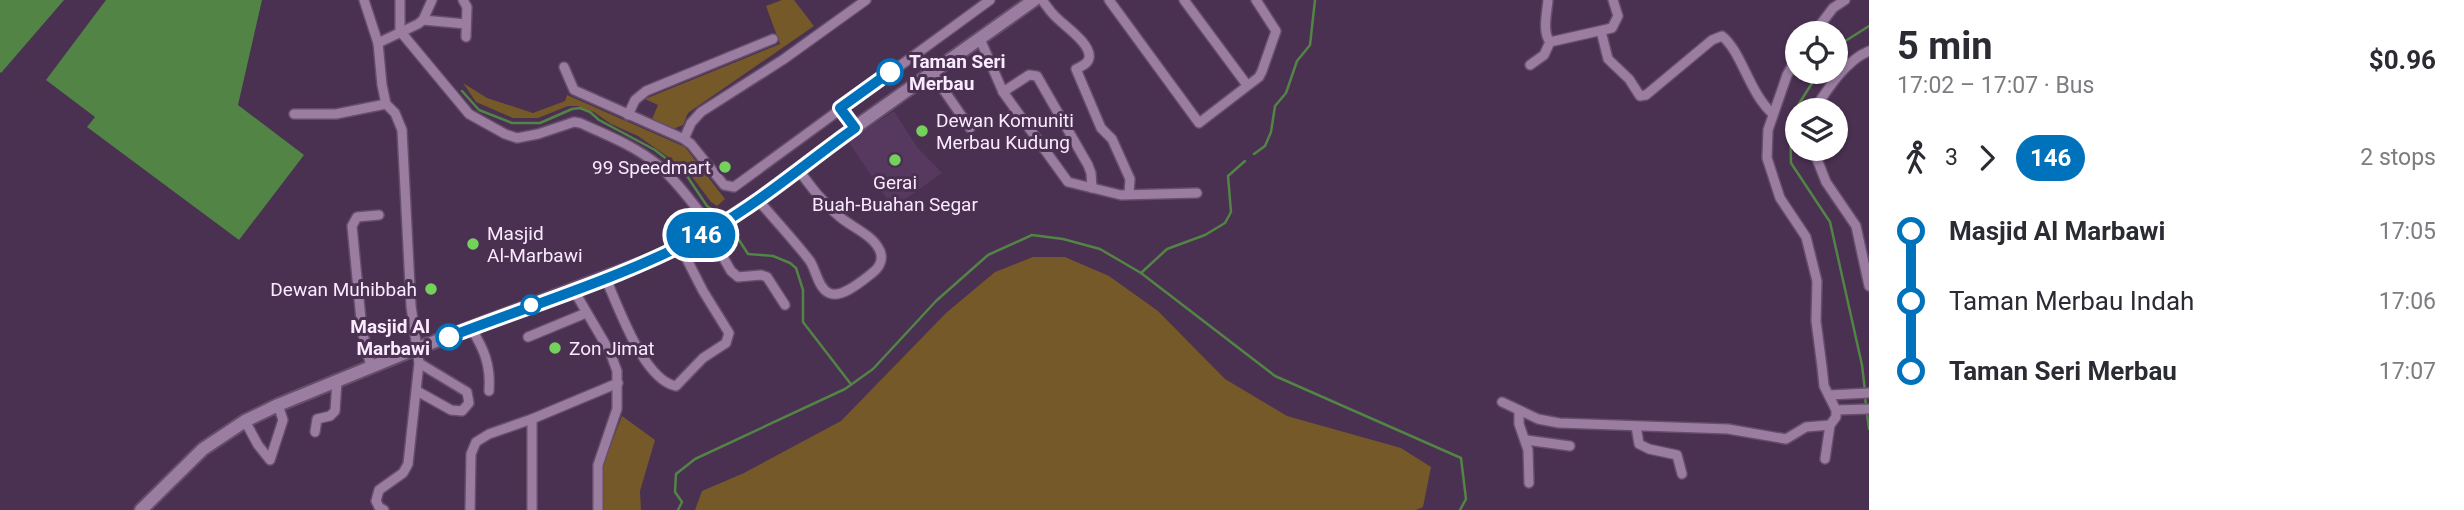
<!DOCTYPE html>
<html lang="en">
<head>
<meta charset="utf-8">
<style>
  :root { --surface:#fff; --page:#f2f2f3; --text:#2b2b33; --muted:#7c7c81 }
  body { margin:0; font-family:Roboto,sans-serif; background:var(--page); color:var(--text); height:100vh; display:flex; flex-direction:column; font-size:26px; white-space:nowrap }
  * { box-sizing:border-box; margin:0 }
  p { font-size:23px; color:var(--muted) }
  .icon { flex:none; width:38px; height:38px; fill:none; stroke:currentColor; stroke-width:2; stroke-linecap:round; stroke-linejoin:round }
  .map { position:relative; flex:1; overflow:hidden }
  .drawer { display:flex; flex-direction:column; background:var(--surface); width:595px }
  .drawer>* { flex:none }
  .badge { padding:0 14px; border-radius:23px; font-size:24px; line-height:46px }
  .tools { position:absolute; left:1785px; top:21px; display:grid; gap:14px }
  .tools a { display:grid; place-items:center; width:63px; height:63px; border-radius:50%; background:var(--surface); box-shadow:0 2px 5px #0004; font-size:35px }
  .map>.badge { position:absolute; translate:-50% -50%; box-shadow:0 0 0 4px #fff }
  .legs { display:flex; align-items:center; gap:10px; height:77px; padding:0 28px; font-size:23px }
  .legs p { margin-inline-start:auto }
  .head { display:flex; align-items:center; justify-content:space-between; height:119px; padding:0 28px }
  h1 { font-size:38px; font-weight:700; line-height:52px }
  ul { padding:0 28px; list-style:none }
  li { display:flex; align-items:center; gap:24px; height:70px; font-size:26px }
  li i { display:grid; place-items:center; width:10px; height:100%; margin:0 9px; background:currentColor }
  li i::after { content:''; width:18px; height:18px; margin:-9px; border:5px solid; border-radius:50%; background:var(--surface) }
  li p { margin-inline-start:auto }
  li:first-child i { background:linear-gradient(#0000 50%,currentColor 0) }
  li:last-child i { background:linear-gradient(currentColor 50%,#0000 0) }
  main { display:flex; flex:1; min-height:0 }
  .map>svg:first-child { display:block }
</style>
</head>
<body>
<main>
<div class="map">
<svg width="1869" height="510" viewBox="0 0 1869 510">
  <rect width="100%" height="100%" fill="#4a3051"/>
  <polygon fill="#57385e" points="894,111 917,147 942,173 893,208 848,141"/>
  <g fill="#755929">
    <polygon points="782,0 794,0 814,26 688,113 683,125 673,129 652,119 658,105 645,99 780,44 766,6"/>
    <polygon points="463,83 487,98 533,113 565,101 567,95 685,147 725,199 717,206 711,202 687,170 638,136 611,124 594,112 578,106 568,106 538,118 513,118 476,102"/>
    <polygon points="1033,257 1065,257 1109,276 1158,311 1225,379 1287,416 1401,448 1431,467 1423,507 1416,510 695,510 702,491 744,473 841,421 946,313 995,272"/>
    <polygon points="622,416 655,440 640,491 641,510 603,510 603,465"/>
  </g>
  <g fill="#528446">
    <polygon points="0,0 64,0 1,73 0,72"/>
    <polygon points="106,0 262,0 238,105 304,155 239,240 87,127 95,117 46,80"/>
  </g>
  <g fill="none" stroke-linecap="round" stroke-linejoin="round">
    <g stroke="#528446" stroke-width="2.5">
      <polyline points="1836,47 1869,26"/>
      <polyline points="1819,72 1790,118 1791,163 1830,222 1862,365 1865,391"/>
      <polyline points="462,91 479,110 512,123 540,123 572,109 580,108 590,112 599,120 655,150 685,173 707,206 724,217"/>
      <polyline points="1254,154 1265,146 1271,132 1275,106 1286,93 1297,61 1310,45 1315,0"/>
      <polyline points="730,226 748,254 773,256 790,263 796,268 803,290 803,322 850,383"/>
      <polyline points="1141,273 1167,249 1205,235 1225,223 1231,212 1228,176 1245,161"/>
      <polyline points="1865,397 1869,429"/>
      <polyline points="678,510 682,502 675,492 676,474 695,459 845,389 873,369 936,301 988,255 1032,235 1063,239 1100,249 1141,273 1275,376 1461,458 1466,499 1460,510"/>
    </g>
    <defs>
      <g id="minor">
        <polyline points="364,0 378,43 382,85 386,104 395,113 402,130 411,306 419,363 408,464 403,473 379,490 376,501 379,507 384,510"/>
        <path d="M400 0V31L469 114 505 134 517 138 538 134 574 122 580 123C607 135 635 146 658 165 679 183 695 207 713 229"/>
        <polyline points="463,0 467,7 466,37"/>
        <path d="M1042 0C1046 5 1049 10 1053 14 1061 24 1092 43 1089 58 1088 64 1080 67 1076 69L1101 128 1112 139 1130 179 1129 193"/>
        <polyline points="1109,0 1199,123 1259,77 1262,71 1276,31 1256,0"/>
        <polyline points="1184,0 1247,85"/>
        <polyline points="423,20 466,24"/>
        <path d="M1601 31 1608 59 1629 79 1640 96 1646 95 1712 40 1722 36C1742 52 1749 93 1773 114"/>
        <polyline points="1814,33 1833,8 1845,0"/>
        <polyline points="980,39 1003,92 1068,182 1121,195 1197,193"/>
        <polyline points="1550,42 1612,28 1618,16 1613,0"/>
        <polyline points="378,43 418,24 423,20 432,0"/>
        <path d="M1530 65 1544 55 1550 42C1542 32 1547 13 1548 0"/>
        <polyline points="564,67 574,90 684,139 691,144 724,185 734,187 990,0"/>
        <polyline points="932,73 970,128"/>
        <polyline points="1003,92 1029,75 1037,76 1088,165 1091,173 1092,188"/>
        <polyline points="840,109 854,128"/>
        <path d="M1814 110C1827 90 1846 60 1869 51"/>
        <polyline points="294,114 336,114 386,104"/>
        <polyline points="628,115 635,100 646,91 773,39"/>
        <polyline points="684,139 691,123 701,112 784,59 866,0"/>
        <polyline points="1813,149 1826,182 1856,226 1869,286"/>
        <path d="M758 200C775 220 794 240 810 261 816 270 818 288 829 293 841 299 862 281 871 274 878 269 884 261 880 251 873 235 853 228 840 217 823 203 811 187 798 169"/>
        <polyline points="708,231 731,271 738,277 761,275 767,277 785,305"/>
        <path d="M605 277C618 305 643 380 676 386L703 358 726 343 729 333 703 291 680 246"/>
        <polyline points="573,289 610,352 617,371 617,409 598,465 598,510"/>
        <path d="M471 328C484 349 491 365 489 391"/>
        <polyline points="528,337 586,313"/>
        <polyline points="371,367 362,330 352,226 357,217 379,215"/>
        <polyline points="417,391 451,410 462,411 469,403 467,392 419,363"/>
        <polyline points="1829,395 1869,393"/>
        <polyline points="1502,402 1538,419 1559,423 1728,429 1786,439 1806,427 1830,425 1836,417 1836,410 1824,386 1822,367 1816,321 1817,281 1806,237 1780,198 1767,158 1768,130 1787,75 1797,57"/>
        <polyline points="1836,410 1869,409"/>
        <polyline points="1519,411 1519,424 1528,450 1529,483"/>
        <polyline points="532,419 532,510"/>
        <polyline points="245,421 258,445 270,460 283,420 278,405"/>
        <polyline points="1636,426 1639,444 1649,449 1677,455 1682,474"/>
        <polyline points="315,432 317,419 330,416 335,411 337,381"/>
        <polyline points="1526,440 1570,446"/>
        <polyline points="1825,459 1830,425"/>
        <polyline points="470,510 471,454 476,442 489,434 532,419 618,383"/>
      </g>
      <polyline id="secondary" points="141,510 203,449 245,421 278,405 415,349 656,258 713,229 758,200 854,128 1034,0"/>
    </defs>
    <use href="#minor" stroke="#654e6a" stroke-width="12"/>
    <use href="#secondary" stroke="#654e6a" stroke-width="16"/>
    <use href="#minor" stroke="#9b7da2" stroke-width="9"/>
    <use href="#secondary" stroke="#9b7da2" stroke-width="12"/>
  </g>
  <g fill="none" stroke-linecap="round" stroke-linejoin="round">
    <defs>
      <path id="line-1" d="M449 337C536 303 629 276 711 230 762 201 807 162 855 128L840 108 890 72"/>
    </defs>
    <use href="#line-1" stroke="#fff" stroke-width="16"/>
    <use href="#line-1" stroke="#0072bc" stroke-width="10"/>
  </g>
  <g fill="#fff" stroke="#0072bc" stroke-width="3.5">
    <circle cx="890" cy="72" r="12"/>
    <circle cx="531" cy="305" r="9"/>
    <circle cx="449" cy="337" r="12"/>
  </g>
  <g fill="#74d25c" stroke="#4a3051" stroke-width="2.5">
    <circle cx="922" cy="131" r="7"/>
    <circle cx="895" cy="160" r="7"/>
    <circle cx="725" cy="167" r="7"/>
    <circle cx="473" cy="244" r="7"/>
    <circle cx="431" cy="289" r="7"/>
    <circle cx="555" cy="348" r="7"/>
  </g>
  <g text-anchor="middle" stroke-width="6" stroke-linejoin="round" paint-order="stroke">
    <g font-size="19" font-weight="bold" fill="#faeafe" stroke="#4a3051" text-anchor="start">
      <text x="909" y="68">Taman Seri<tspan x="909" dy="22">Merbau</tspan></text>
      <text x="430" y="333" text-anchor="end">Masjid Al<tspan x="430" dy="22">Marbawi</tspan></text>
    </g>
    <g font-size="19" fill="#faeafe" stroke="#4a3051" text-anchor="start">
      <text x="936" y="127">Dewan Komuniti<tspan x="936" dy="22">Merbau Kudung</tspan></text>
      <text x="711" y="174" text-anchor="end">99 Speedmart</text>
      <text x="895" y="189" text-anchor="middle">Gerai<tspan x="895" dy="22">Buah-Buahan Segar</tspan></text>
      <text x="487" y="240">Masjid<tspan x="487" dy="22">Al-Marbawi</tspan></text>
      <text x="417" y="296" text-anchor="end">Dewan Muhibbah</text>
      <text x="569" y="355">Zon Jimat</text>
    </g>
  </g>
</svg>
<div class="tools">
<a><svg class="icon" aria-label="locate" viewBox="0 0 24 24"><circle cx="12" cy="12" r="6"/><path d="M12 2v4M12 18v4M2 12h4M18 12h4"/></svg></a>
<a><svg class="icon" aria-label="layers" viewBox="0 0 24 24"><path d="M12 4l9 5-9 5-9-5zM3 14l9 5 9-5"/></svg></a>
</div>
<b class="badge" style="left:701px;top:235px;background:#0072bc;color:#fff">146</b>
</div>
<section class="drawer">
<div class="head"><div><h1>5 min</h1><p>17:02 – 17:07 · Bus</p></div><b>$0.96</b></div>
<div class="legs"><svg class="icon" aria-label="walk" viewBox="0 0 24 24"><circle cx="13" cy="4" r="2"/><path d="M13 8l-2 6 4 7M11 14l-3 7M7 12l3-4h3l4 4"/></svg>3<svg class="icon" aria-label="forward" viewBox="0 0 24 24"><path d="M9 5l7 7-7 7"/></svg><b class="badge" style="background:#0072bc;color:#fff">146</b><p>2 stops</p></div>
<ul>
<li><i style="color:#0072bc"></i><b>Masjid Al Marbawi</b><p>17:05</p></li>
<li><i style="color:#0072bc"></i><span>Taman Merbau Indah</span><p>17:06</p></li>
<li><i style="color:#0072bc"></i><b>Taman Seri Merbau</b><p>17:07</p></li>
</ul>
</section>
</main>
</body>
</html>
